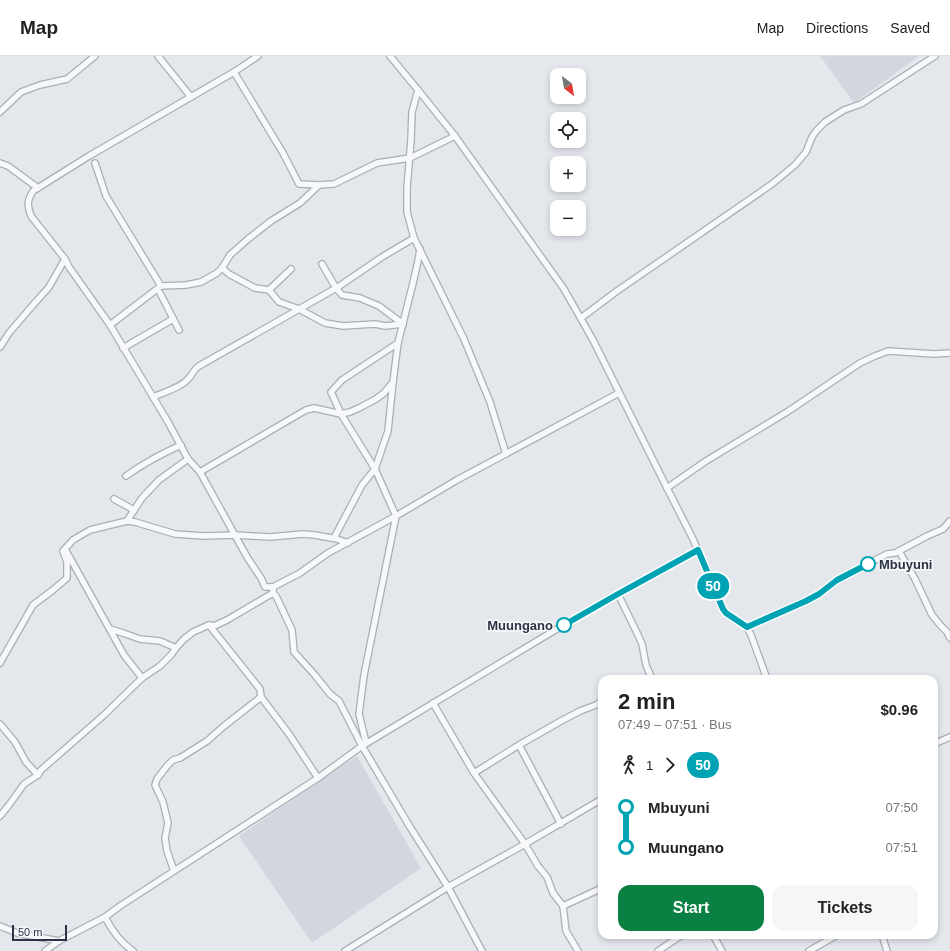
<!DOCTYPE html>
<html lang="en">
<head>
<meta charset="utf-8">
<style>
  :root { --surface:#fff; --page:#f6f6f6; --text:#222; --muted:#767676; --line:#e0e0e0; --accent:#0b8043 }
  body { margin:0; font-family:Arial,sans-serif; background:var(--page); color:var(--text); height:100vh; display:flex; flex-direction:column; font-size:15px; white-space:nowrap }
  * { box-sizing:border-box; margin:0 }
  p { font-size:13px; color:var(--muted) }
  .icon { flex:none; width:22px; height:22px; fill:none; stroke:currentColor; stroke-width:2; stroke-linecap:round; stroke-linejoin:round }
  .map { position:relative; flex:1; overflow:hidden }
  .sheet { position:absolute; left:598px; top:619px; width:340px; height:264px; display:flex; flex-direction:column; background:var(--surface); border-radius:12px; box-shadow:0 2px 6px #0003 }
  .sheet>* { flex:none }
  .badge { padding:0 8px; border-radius:13px; font-size:14px; line-height:26px }
  .needle { width:26px; rotate:149deg }
  .fabs { position:absolute; left:550px; top:12px; display:grid; gap:8px }
  .fabs a { display:grid; place-items:center; width:36px; height:36px; border-radius:8px; background:var(--surface); box-shadow:0 2px 6px #0003; font-size:20px }
  .scale { position:absolute; left:12px; bottom:10px; width:55px; box-sizing:border-box; padding-left:4px; border:2px solid #2b3445; border-top:0; font-size:11px; line-height:14px; white-space:nowrap; color:#2b3445; -webkit-text-stroke:3px #f4f6f9; paint-order:stroke }
  .map>.badge { position:absolute; translate:-50% -50%; box-shadow:0 0 0 2px #fff }
  .legs { display:flex; align-items:center; gap:6px; height:44px; padding:0 20px; font-size:13px }
  .legs p { margin-inline-start:auto }
  .overview { display:flex; align-items:center; justify-content:space-between; height:68px; padding:0 20px }
  h1 { font-size:22px; font-weight:600; line-height:30px }
  .button { display:flex; gap:8px; margin-top:auto; padding:8px 20px }
  .button a { flex:1; height:46px; border-radius:12px; background:var(--accent); color:#fff; font-size:16px; font-weight:600; line-height:46px; text-align:center }
  .button a+a { background:var(--page); color:var(--text) }
  ul { padding:0 20px; list-style:none }
  li { display:flex; align-items:center; gap:14px; height:40px; font-size:15px }
  li i { display:grid; place-items:center; width:6px; height:100%; margin:0 5px; background:currentColor }
  li i::after { content:''; width:10px; height:10px; margin:-5px; border:3px solid; border-radius:50%; background:var(--surface) }
  li p { margin-inline-start:auto }
  li:first-child i { background:linear-gradient(#0000 50%,currentColor 0) }
  li:last-child i { background:linear-gradient(currentColor 50%,#0000 0) }
  header { display:flex; align-items:center; gap:24px; box-sizing:border-box; height:56px; padding:0 20px; background:var(--surface); border-bottom:1px solid var(--line) }
  header strong { font-size:19px }
  nav { display:flex; gap:22px; margin-inline-start:auto; font-size:14px }
  .map>svg:first-child { display:block }
</style>
</head>
<body>
<header>
<strong>Map</strong>
<nav><a>Map</a><a>Directions</a><a>Saved</a></nav>
</header>
<div class="map">
<svg width="950" height="895" viewBox="0 0 950 895">
  <rect width="100%" height="100%" fill="#e4e7ec"/>
  <g fill="#d2d6de">
    <polygon points="820,0 919,0 854,47"/>
    <polygon points="357,700 421,812 312,887 239,780"/>
  </g>
  <g fill="none" stroke-linecap="round" stroke-linejoin="round">
    <defs>
      <g id="street">
        <polyline points="158,0 191,41"/>
        <path d="M258 0 234 16 89 100 33 135C27 145 27 149 31 160L65 203 69 211 110 269 168 366 188 403 200 416 247 501 261 522 265 531H273V537L276 540 292 574 294 596 314 618 330 638 339 645 362 690 410 771 448 831 482 895"/>
        <polyline points="390,0 418,34 455,80 564,233 593,284 667,432 693,483 720,547 726,557 747,571 751,579 767,623"/>
        <polyline points="234,16 283,97 299,128 319,129"/>
        <polyline points="418,34 412,56 411,84 407,132 407,156 414,182 464,283 490,346 506,398"/>
        <polyline points="0,56 21,36 40,29 67,23 95,0"/>
        <polyline points="0,107 8,110 38,132"/>
        <polyline points="95,107 106,140 161,230"/>
        <polyline points="322,208 336,232 342,239 360,242 379,250 403,268"/>
        <polyline points="222,212 229,218 255,232 269,234 279,246 299,253 325,267 343,270 375,268 385,270 403,268"/>
        <polyline points="269,234 291,213"/>
        <polyline points="160,237 179,274"/>
        <polyline points="581,262 617,235 772,128 795,109 806,96 812,81 817,74 825,66 844,54 861,48 935,0"/>
        <polyline points="110,269 161,230 186,229 201,226 217,217 222,212 230,199 248,183 271,165 300,147 319,129 334,128 377,107 410,102 455,80"/>
        <polyline points="0,291 9,277 33,249 49,231 65,203"/>
        <polyline points="123,292 173,263"/>
        <path d="M153 341C164 336 181 332 189 322 193 318 193 314 199 310L338 231 382 201 414 182"/>
        <polyline points="200,416 306,354 314,352 341,358 350,356 359,352 376,343 384,337 393,326"/>
        <path d="M126 420C144 407 161 398 181 389"/>
        <polyline points="667,432 706,405 787,356 860,307 875,300 888,295 934,298 950,297"/>
        <polyline points="114,443 134,454"/>
        <polyline points="127,465 142,442 159,424 188,403"/>
        <polyline points="334,482 362,429 375,413 388,375 393,326 398,287 413,227 418,205 420,193"/>
        <polyline points="65,493 124,599 142,622"/>
        <polyline points="899,495 927,480 943,473 950,465"/>
        <polyline points="273,531 300,517 328,497 396,460 457,424 619,337"/>
        <polyline points="618,538 638,579 642,588 646,609 652,623"/>
        <polyline points="209,569 260,633 261,641 289,678 318,722"/>
        <polyline points="747,571 806,545 819,538 837,524 887,498 895,497 899,495 915,523 932,559 941,570 947,576 950,582"/>
        <polyline points="110,573 123,577 140,583 160,585 176,592"/>
        <polyline points="0,607 33,549 53,534 67,522 67,506 63,495 73,484 90,474 127,465 135,466 175,478 204,480 235,479 270,481 303,478 315,479 337,483 348,487"/>
        <polyline points="433,647 474,717 525,788 538,810 547,821 553,837 563,850 566,875 578,895"/>
        <polyline points="0,668 15,686 26,706 38,719"/>
        <polyline points="366,687 359,658 364,619 396,460 375,413 341,358 331,336 342,324 398,287"/>
        <polyline points="934,688 950,681"/>
        <polyline points="519,689 561,768"/>
        <polyline points="474,717 519,689 561,665 580,655 596,649 602,645"/>
        <polyline points="0,760 9,749 24,728 38,719 41,714 104,659 142,622 160,610 171,599 176,592 184,583 193,576 209,569 214,570 227,564 273,537"/>
        <polyline points="174,815 167,795 165,782 168,767 163,746 155,729 157,723 167,710 173,704 180,702 207,685 224,670 261,641"/>
        <polyline points="563,850 602,832"/>
        <path d="M105 861C112 875 120 886 133 895"/>
        <polyline points="0,870 17,877 59,885"/>
        <polyline points="713,879 722,895"/>
        <polyline points="882,879 887,895"/>
        <polyline points="45,895 59,885 105,861 120,850 318,722 362,690 557,573 618,538 698,494"/>
        <polyline points="345,895 448,831 525,788 602,743"/>
        <polyline points="658,895 682,879"/>
        <polyline points="809,895 837,879"/>
      </g>
    </defs>
    <use href="#street" stroke="#a9aeb7" stroke-width="8"/>
    <use href="#street" stroke="#f7f8fa" stroke-width="5.5"/>
  </g>
  <g fill="none" stroke-linecap="round" stroke-linejoin="round">
    <defs>
      <polyline id="line-1" points="564,569 618,538 698,494 723,553 726,557 747,571 806,545 819,538 837,524 868,508"/>
    </defs>
    <use href="#line-1" stroke="#fff" stroke-width="9"/>
    <use href="#line-1" stroke="#00a3b4" stroke-width="6"/>
  </g>
  <g fill="#fff" stroke="#00a3b4" stroke-width="2">
    <circle cx="868" cy="508" r="7"/>
    <circle cx="564" cy="569" r="7"/>
  </g>
  <g text-anchor="middle" stroke-width="3.5" stroke-linejoin="round" paint-order="stroke">
    <g font-size="13" font-weight="bold" fill="#2b3445" stroke="#f4f6f9" text-anchor="start">
      <text x="879" y="513">Mbuyuni</text>
      <text x="553" y="574" text-anchor="end">Muungano</text>
    </g>
  </g>
</svg>
<div class="fabs">
<a><svg class="needle" viewBox="-14 -14 28 28"><path d="M0-13l5 13h-10z" fill="#e53935"/><path d="M0 13l5-13h-10z" fill="#767676"/></svg></a>
<a><svg class="icon" aria-label="locate" viewBox="0 0 24 24"><circle cx="12" cy="12" r="6"/><path d="M12 2v4M12 18v4M2 12h4M18 12h4"/></svg></a>
<a>+</a>
<a>−</a>
</div>
<div class="scale">50 m</div>
<b class="badge" style="left:713px;top:530px;background:#00a3b4;color:#fff">50</b>
<section class="sheet">
<div class="overview"><div><h1>2 min</h1><p>07:49 – 07:51 · Bus</p></div><b>$0.96</b></div>
<div class="legs"><svg class="icon" aria-label="walk" viewBox="0 0 24 24"><circle cx="13" cy="4" r="2"/><path d="M13 8l-2 6 4 7M11 14l-3 7M7 12l3-4h3l4 4"/></svg>1<svg class="icon" aria-label="forward" viewBox="0 0 24 24"><path d="M9 5l7 7-7 7"/></svg><b class="badge" style="background:#00a3b4;color:#fff">50</b></div>
<ul>
<li><i style="color:#00a3b4"></i><b>Mbuyuni</b><p>07:50</p></li>
<li><i style="color:#00a3b4"></i><b>Muungano</b><p>07:51</p></li>
</ul>
<div class="button"><a>Start</a><a>Tickets</a></div>
</section>
</div>
</body>
</html>
